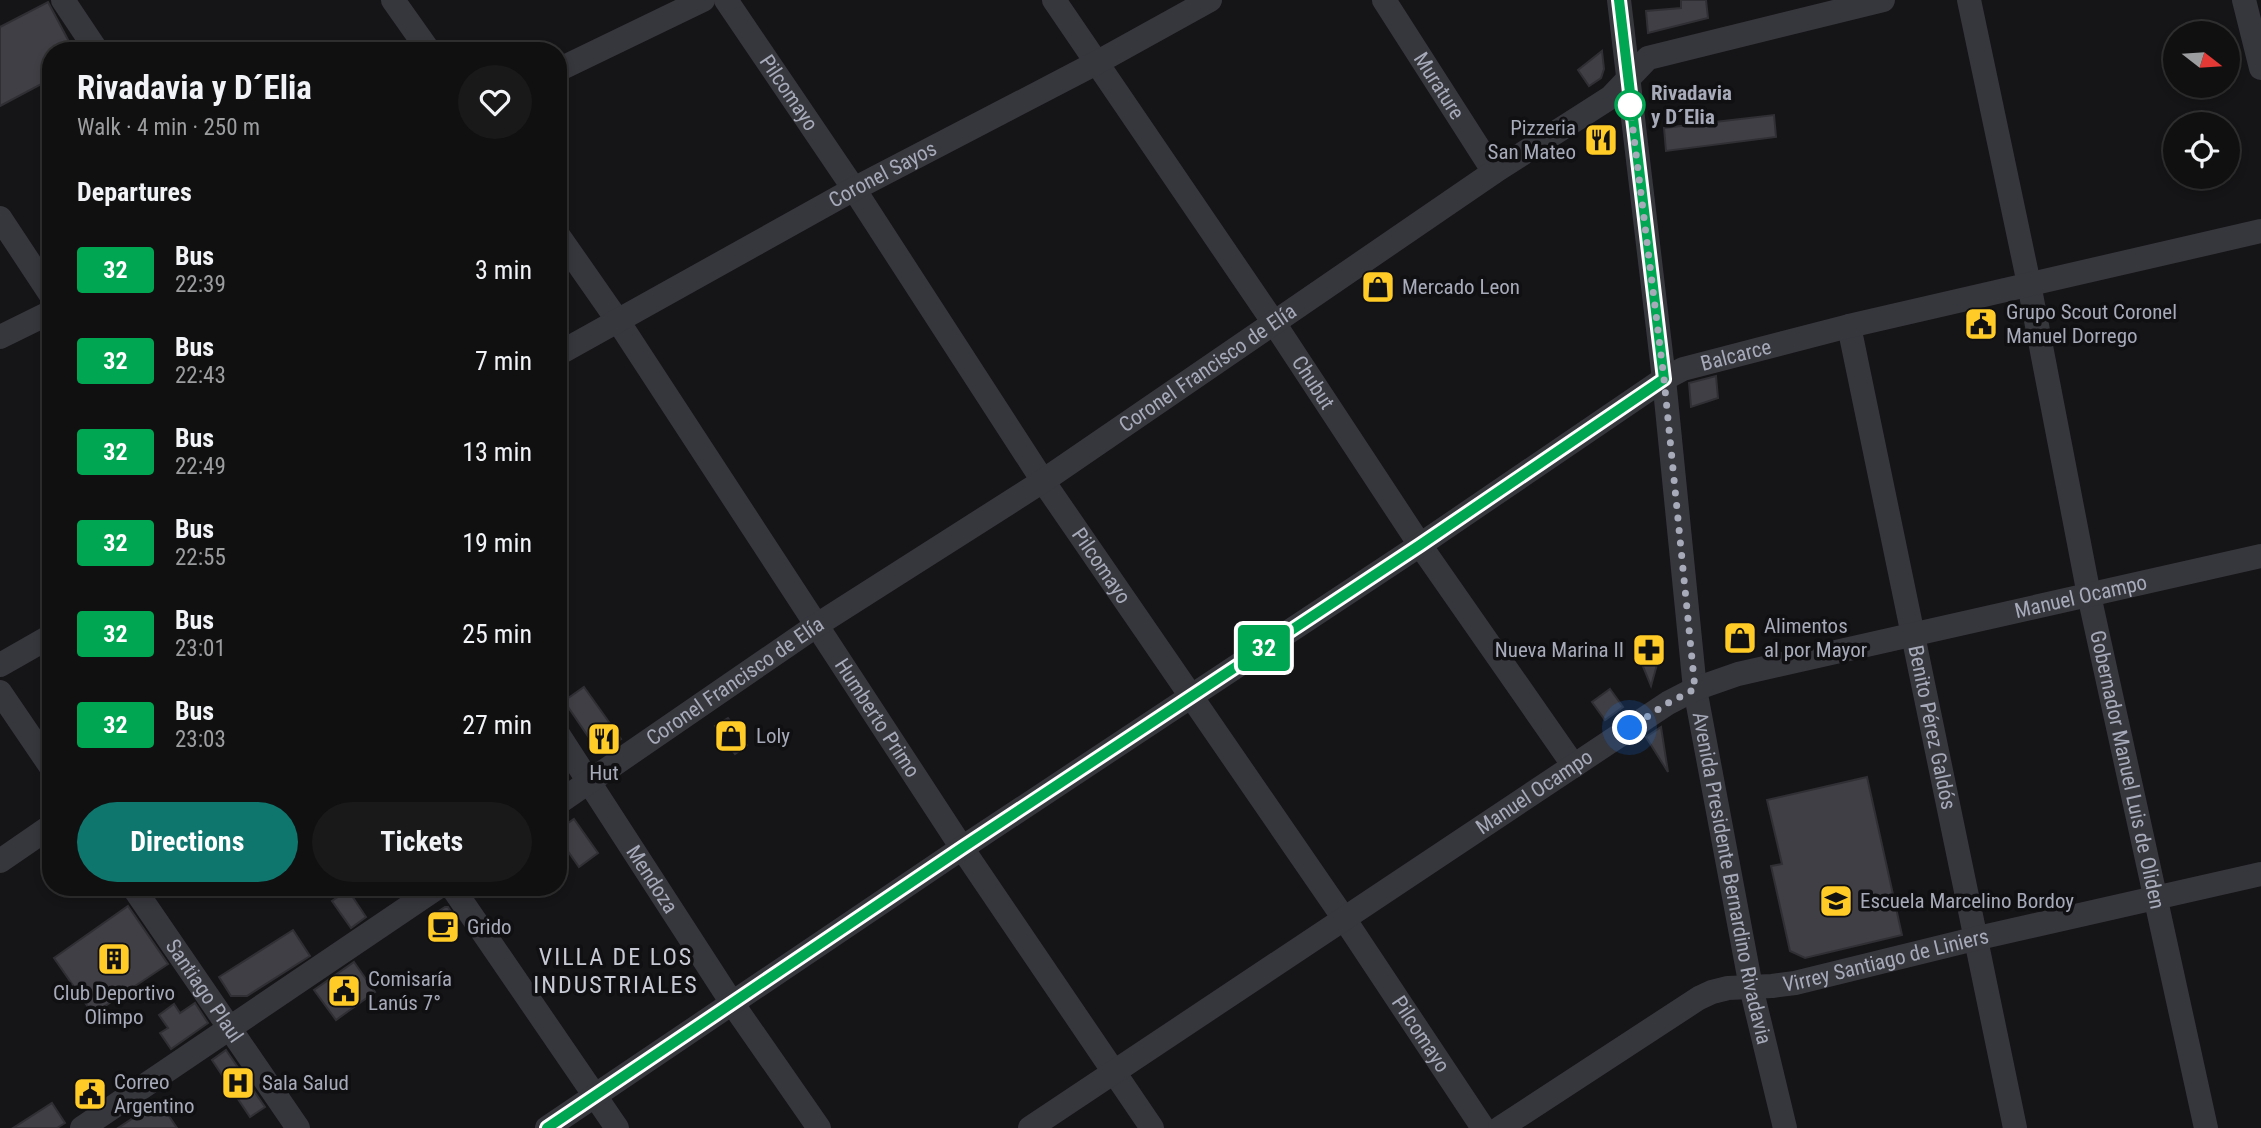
<!DOCTYPE html>
<html lang="en">
<head>
<meta charset="utf-8">
<style>
  :root { --surface:#101011; --page:#19191a; --text:#f1f3f6; --muted:#9c9d9f; --line:#303031; --accent:#0f766e }
  body { margin:0; font-family:"Roboto Condensed",sans-serif; background:var(--page); color:var(--text); height:100vh; display:flex; flex-direction:column; font-size:26px; white-space:nowrap }
  * { box-sizing:border-box; margin:0 }
  p { font-size:23px; color:var(--muted) }
  .icon { flex:none; width:38px; height:38px; fill:none; stroke:currentColor; stroke-width:2; stroke-linecap:round; stroke-linejoin:round }
  .map { position:relative; flex:1; overflow:hidden }
  .sheet { position:absolute; left:42px; top:42px; width:525px; height:854px; display:flex; flex-direction:column; background:var(--surface); border-radius:28px; box-shadow:0 4px 10px #0003,0 0 0 2px var(--line) }
  .sheet>* { flex:none }
  .badge { padding:0 14px; border-radius:5px; font-size:24px; line-height:46px }
  .needle { width:46px; rotate:107deg }
  .fabs { position:absolute; left:2163px; top:21px; display:grid; gap:14px }
  .fabs a { display:grid; place-items:center; width:77px; height:77px; border-radius:50%; background:var(--surface); box-shadow:0 4px 10px #0003,0 0 0 2px var(--line); font-size:35px }
  .you { position:absolute; width:35px; height:35px; margin:-18px; border:5px solid #fff; border-radius:50%; background:#1a73e8; box-shadow:0 0 0 10px #1a73e833 }
  .map>.badge { position:absolute; translate:-50% -50%; box-shadow:0 0 0 4px #fff }
  h2 { padding:0 35px; font-size:26px; line-height:63px }
  .round { display:grid; place-items:center; flex:none; width:74px; height:74px; border-radius:37px; background:var(--page) }
  .headline { display:flex; align-items:center; justify-content:space-between; height:119px; padding:0 35px }
  h1 { font-size:33px; font-weight:700; line-height:52px }
  .cta { display:flex; gap:14px; margin-top:auto; padding:14px 35px }
  .cta a { flex:1; height:80px; border-radius:42px; background:var(--accent); color:#fff; font-size:28px; font-weight:700; line-height:80px; text-align:center }
  .cta a+a { background:var(--page); color:var(--text) }
  ul { padding:0; list-style:none }
  li { display:flex; align-items:center; gap:21px; height:91px; padding:0 35px }
  li div { flex:1 }
  li b { display:block; font-size:26px }
  li em { font-style:normal }
  li .badge { min-width:77px; font-weight:700; text-align:center }
  .map>svg:first-child { display:block }
</style>
</head>
<body>
<div class="map">
<svg width="2261" height="1128" viewBox="0 0 2261 1128">
  <rect width="100%" height="100%" fill="#151517"/>
  <g fill="#3f3f45" stroke="#302f34" stroke-width="2">
    <polygon points="1681,0 1706,0 1708,18 1648,33 1646,11 1681,8"/>
    <polygon points="48,2 74,51 51,51 51,79 0,106 0,27"/>
    <polygon points="1602,51 1604,69 1601,78 1589,86 1578,70"/>
    <polygon points="1774,115 1776,137 1666,151 1664,128"/>
    <polygon points="1607,126 1613,142 1601,149 1586,137 1594,130"/>
    <polygon points="1716,376 1718,398 1691,407 1689,383"/>
    <polygon points="1656,638 1658,661 1651,686 1642,664 1639,640"/>
    <polygon points="584,687 621,739 611,746 594,745 564,701"/>
    <polygon points="1610,689 1623,707 1605,720 1592,702"/>
    <polygon points="728,718 747,745 735,754 715,726"/>
    <polygon points="1661,727 1668,772 1646,737"/>
    <polygon points="1867,777 1902,935 1805,958 1790,951 1771,866 1782,864 1767,800"/>
    <polygon points="574,819 598,853 579,867 558,837 558,830"/>
    <polygon points="348,890 366,917 351,928 332,901"/>
    <polygon points="128,906 168,964 93,1014 54,958"/>
    <polygon points="445,907 448,907 458,922 440,935 428,918"/>
    <polygon points="293,930 310,956 247,996 231,996 219,977"/>
    <polygon points="354,962 375,992 336,1020 314,990"/>
    <polygon points="195,1003 208,1023 171,1049 160,1033 168,1028 159,1015 174,1004 180,1013"/>
    <polygon points="226,1050 265,1107 250,1117 212,1060"/>
    <polygon points="159,1101 177,1128 118,1128"/>
    <polygon points="52,1103 65,1123 57,1128 13,1128"/>
  </g>
  <g fill="none" stroke-linecap="round" stroke-linejoin="round">
    <g stroke="#36363d" stroke-width="24">
      <polyline points="63,0 97,51"/>
      <polyline points="393,0 429,51"/>
      <path id="s1" d="M726 0 854 189 1043 481 1345 920 1483 1128"/>
      <path id="s2" d="M1054 0 1274 323 1420 545 1574 766"/>
      <path id="s3" d="M1384 0 1494 172"/>
      <path id="s4" d="M1619 0 1664 379 1695 689 1751 987 1785 1128"/>
      <path id="s5" d="M1969 0 2029 284 2089 595 2206 1128"/>
      <polyline points="2244,0 2261,68"/>
      <polyline points="558,70 703,0"/>
      <polyline points="0,218 51,295"/>
      <path id="s6" d="M558 235 618 321 962 848 1152 1128"/>
      <path id="s7" d="M1849 326 2015 1128"/>
      <polyline points="0,337 51,312"/>
      <path id="s8" d="M558 354 854 189 1098 62 1210 0"/>
      <polyline points="0,665 51,636"/>
      <polyline points="0,692 51,767"/>
      <path id="s9" d="M558 734 732 1003 819 1128"/>
      <path id="s10" d="M558 803 817 625 1043 481 1494 172 1611 97 1648 58 1883 0"/>
      <polyline points="0,861 51,826"/>
      <path id="s11" d="M133 887 298 1128"/>
      <polyline points="452,887 617,1128"/>
      <polyline points="82,1128 438,887"/>
      <path id="s12" d="M547 1128 962 848 1420 545 1664 379 1683 369 1849 326 2261 231"/>
      <path id="s13" d="M1030 1128 1668 703 1695 689 1738 674 2261 556"/>
      <path id="s14" d="M1500 1128 1699 998 1712 992 1728 988 1772 986 1795 983 1974 939 2261 874"/>
    </g>
  </g>
  <g fill="none" stroke-linecap="round" stroke-linejoin="round">
    <defs>
      <polyline id="line" points="547,1128 962,848 1420,545 1664,379 1619,0"/>
    </defs>
    <use href="#line" stroke="#fff" stroke-width="16"/>
    <use href="#line" stroke="#00a651" stroke-width="10"/>
    <polyline stroke="#a6aab9" stroke-width="7" stroke-dasharray="0 12.6" points="1630,105 1664,379 1695,689 1668,703 1630,728"/>
  </g>
  <defs>
    <symbol id="restaurant-square" viewBox="-11 -11 22 22"><rect x="-9" y="-9" width="18" height="18" rx="4" fill="#ffcb26" stroke="#101012"/><path d="M-5-6h1v4h1v-4h1v4h1v-4h1v5L-1.5 .5V6h-2V.5L-5-1ZM5-6V6H3V1.5H1.5Q1.5-4 5-6Z" fill="#111"/></symbol>
    <symbol id="shop-square" viewBox="-11 -11 22 22"><rect x="-9" y="-9" width="18" height="18" rx="4" fill="#ffcb26" stroke="#101012"/><path d="M-5-2.5h2.3a2.7 3.5 0 0 1 5.4 0H5L5.5 6h-11ZM-1.5-2.5h3a1.5 2.3 0 0 0-3 0Z" fill="#111"/></symbol>
    <symbol id="civic-square" viewBox="-11 -11 22 22"><rect x="-9" y="-9" width="18" height="18" rx="4" fill="#ffcb26" stroke="#101012"/><path d="M-.6-6.5H3V-4.5H.6V-3L4-1V1h2V6H-6V1h2V-1L-.6-3ZM-1.2 2.5V6h2.4V2.5Z" fill="#111"/></symbol>
    <symbol id="pharmacy-square" viewBox="-11 -11 22 22"><rect x="-9" y="-9" width="18" height="18" rx="4" fill="#ffcb26" stroke="#101012"/><path d="M-2-6h4v4h4v4h-4v4h-4v-4h-4v-4h4Z" fill="#111"/></symbol>
    <symbol id="school-square" viewBox="-11 -11 22 22"><rect x="-9" y="-9" width="18" height="18" rx="4" fill="#ffcb26" stroke="#101012"/><path d="M0-5L7-2L0 1L-7-2ZM-4 1L0 2.5L4 1V4Q0 6-4 4Z" fill="#111"/></symbol>
    <symbol id="cafe-square" viewBox="-11 -11 22 22"><rect x="-9" y="-9" width="18" height="18" rx="4" fill="#ffcb26" stroke="#101012"/><path d="M-5.5-4.5H6V0H3Q3 3.5 0 3.5H-2.5Q-5.5 3.5-5.5 0ZM3-3.2v2h1.7v-2ZM-6 4.5H4V6H-6Z" fill="#111"/></symbol>
    <symbol id="building-square" viewBox="-11 -11 22 22"><rect x="-9" y="-9" width="18" height="18" rx="4" fill="#ffcb26" stroke="#101012"/><path d="M-4-6H4V6H1V3H-1V6H-4ZM-2.5-4.3h1.7v1.8h-1.7ZM.8-4.3h1.7v1.8H.8ZM-2.5-1h1.7V.8h-1.7ZM.8-1h1.7V.8H.8Z" fill="#111"/></symbol>
    <symbol id="hospital-square" viewBox="-11 -11 22 22"><rect x="-9" y="-9" width="18" height="18" rx="4" fill="#ffcb26" stroke="#101012"/><path d="M-5-5h3v3.5h4V-5h3V5h-3V1.5h-4V5h-3Z" fill="#111"/></symbol>
  </defs>
  <g fill-rule="evenodd">
    <use href="#restaurant-square" x="1582" y="121" width="38" height="38"/>
    <use href="#shop-square" x="1359" y="268" width="38" height="38"/>
    <use href="#civic-square" x="1962" y="305" width="38" height="38"/>
    <use href="#shop-square" x="1721" y="619" width="38" height="38"/>
    <use href="#pharmacy-square" x="1630" y="631" width="38" height="38"/>
    <use href="#shop-square" x="712" y="717" width="38" height="38"/>
    <use href="#restaurant-square" x="585" y="720" width="38" height="38"/>
    <use href="#school-square" x="1817" y="882" width="38" height="38"/>
    <use href="#cafe-square" x="424" y="908" width="38" height="38"/>
    <use href="#building-square" x="95" y="940" width="38" height="38"/>
    <use href="#civic-square" x="325" y="972" width="38" height="38"/>
    <use href="#hospital-square" x="219" y="1064" width="38" height="38"/>
    <use href="#civic-square" x="71" y="1075" width="38" height="38"/>
  </g>
  <circle fill="#fff" stroke="#00a651" stroke-width="3.5" cx="1630" cy="105" r="14"/>
  <g text-anchor="middle" stroke-width="7" stroke-linejoin="round" paint-order="stroke">
    <g font-size="21" fill="#a6aab9" stroke="#101012">
      <text dy="7" stroke="none"><textPath href="#s3" startOffset="102">Murature</textPath></text>
      <text dy="7" stroke="none"><textPath href="#s1" startOffset="112">Pilcomayo</textPath></text>
      <text dy="7" stroke="none"><textPath href="#s8" startOffset="371">Coronel Sayos</textPath></text>
      <text dy="7" stroke="none"><textPath href="#s12" startOffset="1421">Balcarce</textPath></text>
      <text dy="7" stroke="none"><textPath href="#s10" startOffset="782">Coronel Francisco de Elía</textPath></text>
      <text dy="7" stroke="none"><textPath href="#s2" startOffset="462">Chubut</textPath></text>
      <text dy="7" stroke="none"><textPath href="#s1" startOffset="679">Pilcomayo</textPath></text>
      <text dy="7" stroke="none"><textPath href="#s13" startOffset="1194">Manuel Ocampo</textPath></text>
      <text dy="7" stroke="none"><textPath href="#s10" startOffset="215">Coronel Francisco de Elía</textPath></text>
      <text dy="7" stroke="none"><textPath href="#s6" startOffset="579">Humberto Primo</textPath></text>
      <text dy="7" stroke="none"><textPath href="#s7" startOffset="410">Benito Pérez Galdós</textPath></text>
      <text dy="7" stroke="none"><textPath href="#s5" startOffset="786">Gobernador Manuel Luis de Oliden</textPath></text>
      <text dy="7" stroke="none"><textPath href="#s13" startOffset="606">Manuel Ocampo</textPath></text>
      <text dy="7" stroke="none"><textPath href="#s4" startOffset="886">Avenida Presidente Bernardino Rivadavia</textPath></text>
      <text dy="7" stroke="none"><textPath href="#s9" startOffset="173">Mendoza</textPath></text>
      <text dy="7" stroke="none"><textPath href="#s14" startOffset="429">Virrey Santiago de Liniers</textPath></text>
      <text dy="7" stroke="none"><textPath href="#s11" startOffset="126">Santiago Plaul</textPath></text>
      <text dy="7" stroke="none"><textPath href="#s1" startOffset="1246">Pilcomayo</textPath></text>
    </g>
    <g font-size="21" font-weight="bold" fill="#a6aab9" stroke="#101012" text-anchor="start">
      <text x="1651" y="100">Rivadavia<tspan x="1651" dy="24">y D´Elia</tspan></text>
    </g>
    <g font-size="21" fill="#a6aab9" stroke="#101012" text-anchor="start">
      <text x="1576" y="135" text-anchor="end">Pizzeria<tspan x="1576" dy="24">San Mateo</tspan></text>
      <text x="1402" y="294">Mercado Leon</text>
      <text x="2006" y="319">Grupo Scout Coronel<tspan x="2006" dy="24">Manuel Dorrego</tspan></text>
      <text x="1764" y="633">Alimentos<tspan x="1764" dy="24">al por Mayor</tspan></text>
      <text x="1624" y="657" text-anchor="end">Nueva Marina II</text>
      <text x="756" y="743">Loly</text>
      <text x="604" y="780" text-anchor="middle">Hut</text>
      <text x="1860" y="908">Escuela Marcelino Bordoy</text>
      <text x="467" y="934">Grido</text>
      <text x="368" y="986">Comisaría<tspan x="368" dy="24">Lanús 7°</tspan></text>
      <text x="114" y="1000" text-anchor="middle">Club Deportivo<tspan x="114" dy="24">Olimpo</tspan></text>
      <text x="114" y="1089">Correo<tspan x="114" dy="24">Argentino</tspan></text>
      <text x="262" y="1090">Sala Salud</text>
    </g>
    <g font-size="24" letter-spacing="2" fill="#c7cad4" stroke="#101012">
      <text x="616" y="965">VILLA DE LOS<tspan x="616" dy="28">INDUSTRIALES</tspan></text>
    </g>
  </g>
</svg>
<div class="fabs">
<a><svg class="needle" viewBox="-14 -14 28 28"><path d="M0-13l5 13h-10z" fill="#e53935"/><path d="M0 13l5-13h-10z" fill="#9c9d9f"/></svg></a>
<a><svg class="icon" aria-label="locate" viewBox="0 0 24 24"><circle cx="12" cy="12" r="6"/><path d="M12 2v4M12 18v4M2 12h4M18 12h4"/></svg></a>
</div>
<div class="you" style="left:1630px;top:728px"></div>
<b class="badge" style="left:1264px;top:648px;background:#00a651;color:#fff">32</b>
<section class="sheet">
<div class="headline"><div><h1>Rivadavia y D´Elia</h1><p>Walk · 4 min · 250 m</p></div><a class="round"><svg class="icon" aria-label="heart" viewBox="0 0 24 24"><path d="M12 20l-8-8c-3-5 5-10 8-4 3-6 11-1 8 4z"/></svg></a></div>
<h2>Departures</h2>
<ul>
<li><span class="badge" style="background:#00a651;color:#fff">32</span><div><b>Bus</b><p>22:39</p></div><em>3 min</em></li>
<li><span class="badge" style="background:#00a651;color:#fff">32</span><div><b>Bus</b><p>22:43</p></div><em>7 min</em></li>
<li><span class="badge" style="background:#00a651;color:#fff">32</span><div><b>Bus</b><p>22:49</p></div><em>13 min</em></li>
<li><span class="badge" style="background:#00a651;color:#fff">32</span><div><b>Bus</b><p>22:55</p></div><em>19 min</em></li>
<li><span class="badge" style="background:#00a651;color:#fff">32</span><div><b>Bus</b><p>23:01</p></div><em>25 min</em></li>
<li><span class="badge" style="background:#00a651;color:#fff">32</span><div><b>Bus</b><p>23:03</p></div><em>27 min</em></li>
</ul>
<div class="cta"><a>Directions</a><a>Tickets</a></div>
</section>
</div>
</body>
</html>
